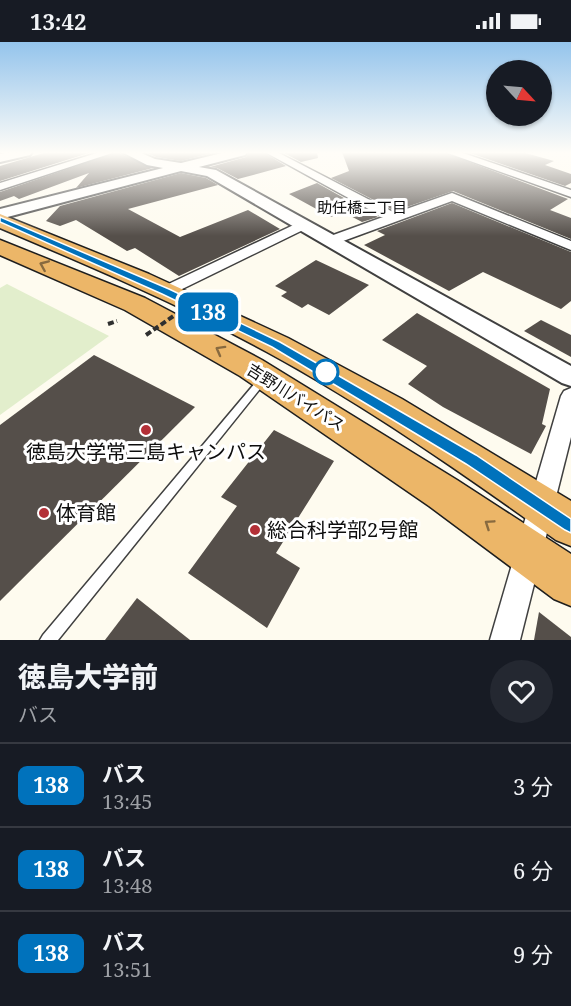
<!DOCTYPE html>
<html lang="ja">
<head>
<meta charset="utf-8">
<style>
  :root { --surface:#171b24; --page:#242831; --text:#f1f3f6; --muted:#9ea1a6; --line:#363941 }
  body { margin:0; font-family:"Noto Serif","Noto Sans JP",serif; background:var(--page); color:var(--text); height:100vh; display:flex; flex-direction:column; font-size:22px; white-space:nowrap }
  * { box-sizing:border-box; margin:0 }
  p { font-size:20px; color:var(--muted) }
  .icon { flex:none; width:33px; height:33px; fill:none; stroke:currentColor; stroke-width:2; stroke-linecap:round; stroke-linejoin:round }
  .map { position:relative; height:598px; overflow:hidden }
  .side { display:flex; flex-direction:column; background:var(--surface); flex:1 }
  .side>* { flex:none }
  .badge { padding:0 12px; border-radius:9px; font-size:21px; line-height:39px }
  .needle { width:39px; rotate:116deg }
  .fabs { position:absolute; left:486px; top:18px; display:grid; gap:12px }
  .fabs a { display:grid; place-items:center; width:66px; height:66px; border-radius:50%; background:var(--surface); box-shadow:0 2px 4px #0004; font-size:30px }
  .map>.badge { position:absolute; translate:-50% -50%; box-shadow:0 0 0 3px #fff }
  .round { display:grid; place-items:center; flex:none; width:63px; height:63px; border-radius:32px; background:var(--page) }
  .overview { display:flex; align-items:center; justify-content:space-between; height:102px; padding:0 18px }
  h1 { font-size:28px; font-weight:800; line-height:45px }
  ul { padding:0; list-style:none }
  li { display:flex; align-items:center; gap:18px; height:84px; padding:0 18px; border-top:2px solid var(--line) }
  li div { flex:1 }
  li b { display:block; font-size:22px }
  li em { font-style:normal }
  li .badge { min-width:66px; font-weight:700; text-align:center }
  .status { display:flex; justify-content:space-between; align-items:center; height:42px; padding:0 30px; background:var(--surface); direction:ltr }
  .status svg { height:16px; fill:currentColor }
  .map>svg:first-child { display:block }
</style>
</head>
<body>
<div class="status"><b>13:42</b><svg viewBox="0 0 49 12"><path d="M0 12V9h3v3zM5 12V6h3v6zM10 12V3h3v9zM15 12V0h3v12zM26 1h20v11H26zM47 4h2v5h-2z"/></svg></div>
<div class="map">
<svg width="571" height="598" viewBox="0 0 571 598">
  <rect width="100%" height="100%" fill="#fefbef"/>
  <polygon fill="#e2eecc" points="7,242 109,294 0,373 0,246"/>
  <g fill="#554f4a">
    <polygon points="47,110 92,110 0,139 0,124"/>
    <polygon points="117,110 153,126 76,146 89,131 19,157 14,154 0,159 0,150"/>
    <polygon points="145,110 216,110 181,119 156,115"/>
    <polygon points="249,110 263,110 286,124 238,137 217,126 210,125 246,115"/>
    <polygon points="282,110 317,110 318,116 301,120"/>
    <polygon points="342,110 443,110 552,151 568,157 550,168 571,176 571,197 453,149 395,169 331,136 349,129"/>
    <polygon points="467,110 522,110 554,119 545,123 571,132 571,141 565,144"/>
    <polygon points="181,131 206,136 218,143 128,167 180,195 248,168 280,187 179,234 135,206 127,209 76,178 60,184 46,179 60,164"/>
    <polygon points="317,141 378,175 362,180 343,170 331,175 289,152"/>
    <polygon points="452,161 571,210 571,259 561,267 483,230 449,249 364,203 385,193 377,189"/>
    <polygon points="316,218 369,243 329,273 308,262 302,266 281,254 287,250 275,244"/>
    <polygon points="417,271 550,347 542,382 546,384 531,412 443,365 408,342 427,324 382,298"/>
    <polygon points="541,278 571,293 571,315 524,289"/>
    <polygon points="94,313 195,365 0,559 0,383"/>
    <polygon points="274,388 334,419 276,511 300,526 267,586 188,531 237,464 221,455"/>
    <polygon points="137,556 190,598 105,598"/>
    <polygon points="539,570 571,595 571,598 534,598"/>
  </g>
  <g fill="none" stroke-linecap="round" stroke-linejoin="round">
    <defs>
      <polygon id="service" points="264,332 267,334 269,336 267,338 58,598 40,598 43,593 261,334"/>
      <g id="minor">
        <polygon points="100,110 115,110 0,148 0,141"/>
        <polygon points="265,110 277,110 395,171 452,151 571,199 571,208 452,159 335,202 325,202 323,199 325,196 383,175"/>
        <polygon points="445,110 460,110 571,148 571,155"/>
        <polygon points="302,179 308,183 307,186 172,252 160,252 158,249 160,246"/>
        <polygon points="571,346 571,395 520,598 490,598 561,354 564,349"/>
      </g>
      <g id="tertiary">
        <polygon points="10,110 32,110 30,113 0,120 0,112"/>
        <polygon points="122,110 139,110 155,117 181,121 226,110 247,110 245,113 199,125 216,128 571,324 571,344 562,341 207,134 181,129 0,177 0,167 163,126 147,123"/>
      </g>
      <g id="trunk">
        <path d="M0 172 149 232 288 296 402 357 571 459V504L556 498C462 431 368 365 267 310 181 263 90 224 0 186Z"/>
        <polygon points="0,198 145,256 262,318 457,438 571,512 571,564 554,557 429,464 240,334 125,268 0,213"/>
      </g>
    </defs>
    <use href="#service" stroke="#404040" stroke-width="3"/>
    <use href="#minor" stroke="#404040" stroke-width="3"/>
    <use href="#tertiary" stroke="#404040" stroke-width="4"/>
    <use href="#trunk" stroke="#1e1e1e" stroke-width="3"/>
    <polyline stroke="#2f2f2f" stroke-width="4" stroke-dasharray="6 3" stroke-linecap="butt" points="108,282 117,279"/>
    <use href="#service" fill="#fff" fill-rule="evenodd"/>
    <use href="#minor" fill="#fff" fill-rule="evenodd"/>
    <use href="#tertiary" fill="#fff" fill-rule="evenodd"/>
    <use href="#trunk" fill="#ecb668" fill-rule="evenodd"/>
    <polyline stroke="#2f2f2f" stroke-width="4" stroke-dasharray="6 3" stroke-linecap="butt" points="146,293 204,253 206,254"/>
  </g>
  <defs><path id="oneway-chevron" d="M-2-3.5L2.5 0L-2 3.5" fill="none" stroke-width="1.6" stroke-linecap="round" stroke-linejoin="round" transform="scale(1.5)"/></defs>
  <g stroke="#886a3f">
    <use href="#oneway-chevron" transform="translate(44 223) rotate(-157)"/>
    <use href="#oneway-chevron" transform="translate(220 308) rotate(-151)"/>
    <use href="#oneway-chevron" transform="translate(489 482) rotate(-146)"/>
  </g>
  <linearGradient id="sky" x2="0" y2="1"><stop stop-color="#94c4ec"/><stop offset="0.57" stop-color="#fffdf8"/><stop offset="1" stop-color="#fffdf8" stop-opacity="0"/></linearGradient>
  <rect width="571" height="194" fill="url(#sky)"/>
  <polygon fill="#0072bc" stroke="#fff" stroke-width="1.5" points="0,175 169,247 280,300 476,413 571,477 571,491 565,488 466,422 272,305 162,252 0,180"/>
  <circle fill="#fff" stroke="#0072bc" stroke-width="3" cx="326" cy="330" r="12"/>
  <g fill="#b33037" stroke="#fff" stroke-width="2">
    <circle cx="146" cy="388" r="6"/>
    <circle cx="44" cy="471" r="6"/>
    <circle cx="255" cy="488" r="6"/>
  </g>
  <g text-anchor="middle" stroke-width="6" stroke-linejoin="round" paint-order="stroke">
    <g font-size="15" fill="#0d0d0d" stroke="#fff">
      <text x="362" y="171">助任橋二丁目</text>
    </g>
    <g font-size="16" fill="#0d0d0d" stroke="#fff">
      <text transform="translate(296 355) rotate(32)" y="6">吉野川バイパス</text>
    </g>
    <g font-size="20" fill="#0d0d0d" stroke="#fff" text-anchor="start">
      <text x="146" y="417" text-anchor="middle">徳島大学常三島キャンパス</text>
      <text x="56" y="478">体育館</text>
      <text x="267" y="495">総合科学部2号館</text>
    </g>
  </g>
</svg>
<div class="fabs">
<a><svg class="needle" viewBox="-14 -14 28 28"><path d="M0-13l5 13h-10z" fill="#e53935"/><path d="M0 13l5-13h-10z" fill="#9ea1a6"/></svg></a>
</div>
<b class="badge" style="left:208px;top:270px;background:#0072bc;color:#fff">138</b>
</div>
<section class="side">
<div class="overview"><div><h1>徳島大学前</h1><p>バス</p></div><a class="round"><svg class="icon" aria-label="heart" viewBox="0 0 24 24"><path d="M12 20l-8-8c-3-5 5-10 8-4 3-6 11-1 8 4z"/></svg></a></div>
<ul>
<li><span class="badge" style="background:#0072bc;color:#fff">138</span><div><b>バス</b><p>13:45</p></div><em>3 分</em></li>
<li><span class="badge" style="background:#0072bc;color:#fff">138</span><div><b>バス</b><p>13:48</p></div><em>6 分</em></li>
<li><span class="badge" style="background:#0072bc;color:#fff">138</span><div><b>バス</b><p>13:51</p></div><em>9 分</em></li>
</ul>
</section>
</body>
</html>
